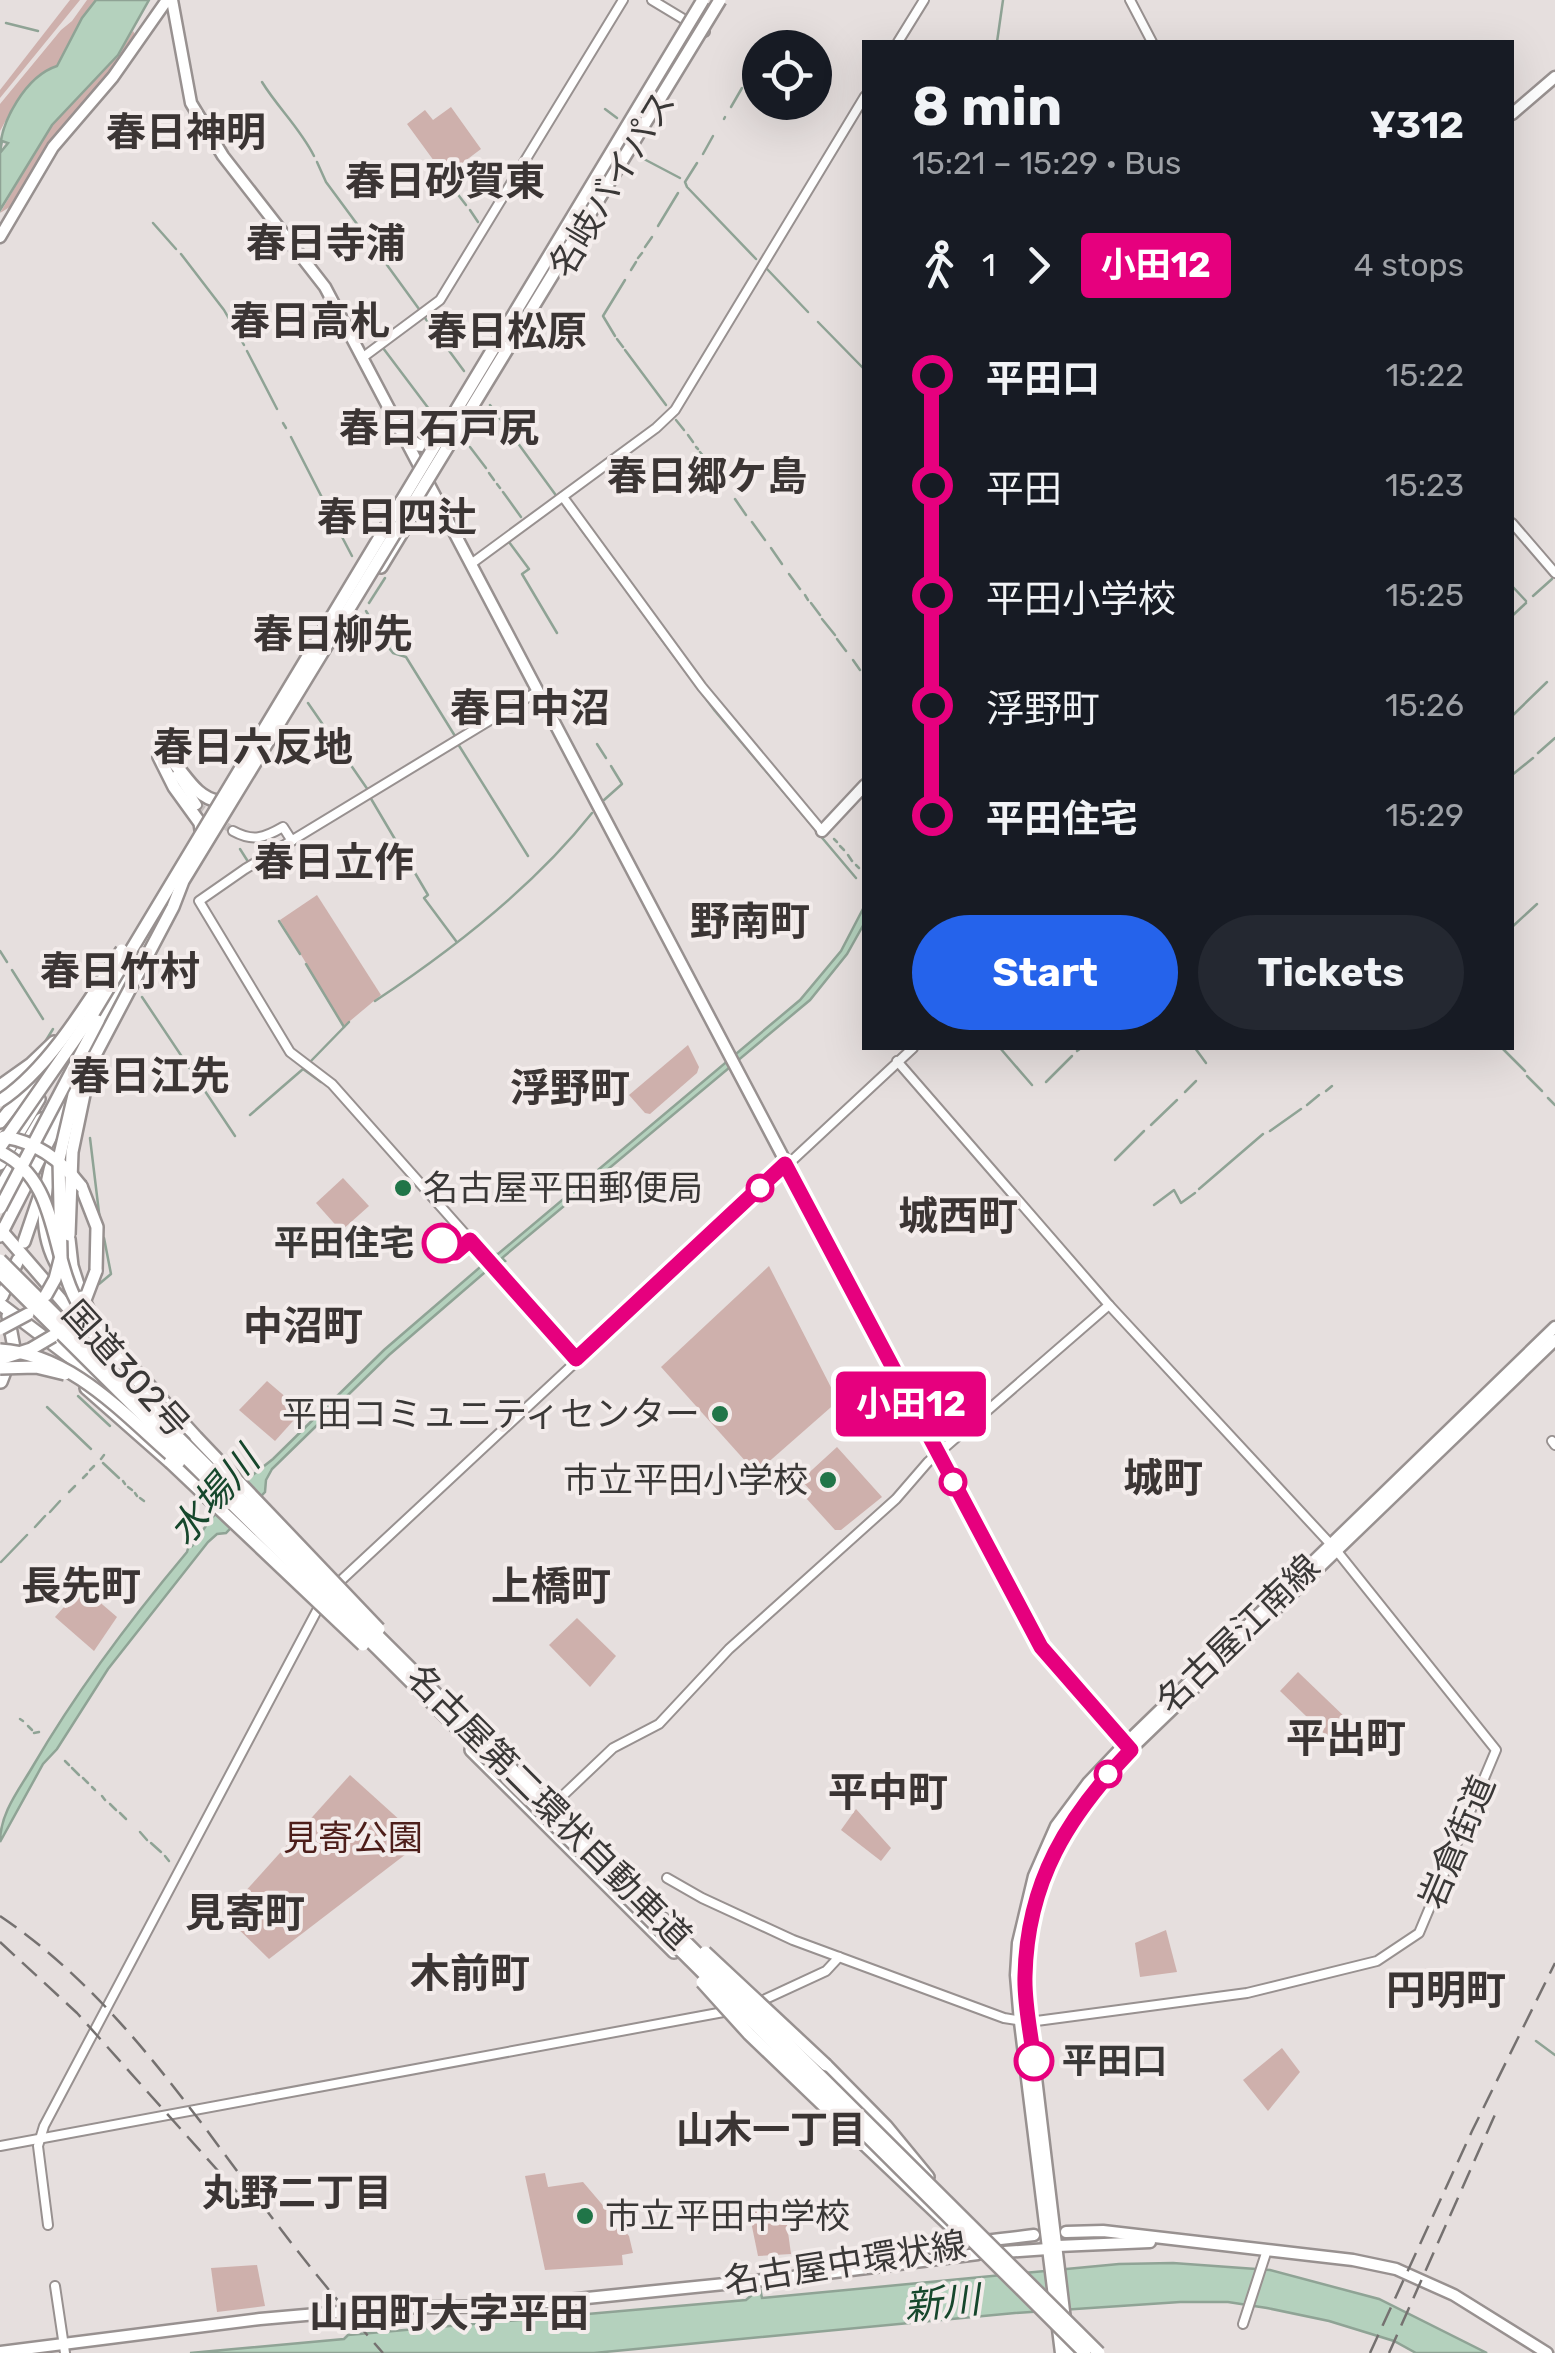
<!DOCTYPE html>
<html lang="en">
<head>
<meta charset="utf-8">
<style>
  :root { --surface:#171b24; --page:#242831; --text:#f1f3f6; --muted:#9ea1a6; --accent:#2563eb }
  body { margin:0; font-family:Rubik,"Noto Sans JP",sans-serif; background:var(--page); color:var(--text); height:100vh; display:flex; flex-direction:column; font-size:38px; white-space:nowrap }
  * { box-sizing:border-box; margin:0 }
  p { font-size:32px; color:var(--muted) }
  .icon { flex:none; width:55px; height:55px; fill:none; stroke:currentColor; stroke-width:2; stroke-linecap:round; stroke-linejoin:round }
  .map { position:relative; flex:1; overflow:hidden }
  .sheet { position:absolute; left:862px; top:40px; width:652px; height:1010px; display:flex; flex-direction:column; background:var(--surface); border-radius:0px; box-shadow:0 10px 40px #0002 }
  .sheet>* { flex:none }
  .badge { padding:0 20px; border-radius:8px; font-size:35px; line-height:65px }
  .fabs { position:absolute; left:742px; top:30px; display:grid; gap:20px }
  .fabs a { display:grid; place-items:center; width:90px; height:90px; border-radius:50%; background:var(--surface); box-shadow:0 10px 40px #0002; font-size:50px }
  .map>.badge { position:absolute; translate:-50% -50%; box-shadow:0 0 0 5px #fff }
  .legs { display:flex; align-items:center; gap:15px; height:110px; padding:0 50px; font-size:32px }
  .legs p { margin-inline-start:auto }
  .overview { display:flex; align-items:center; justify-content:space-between; height:170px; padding:0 50px }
  h1 { font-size:55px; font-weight:700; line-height:75px }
  .cta { display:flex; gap:20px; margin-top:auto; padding:20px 50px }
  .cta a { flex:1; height:115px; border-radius:60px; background:var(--accent); color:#fff; font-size:40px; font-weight:700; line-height:115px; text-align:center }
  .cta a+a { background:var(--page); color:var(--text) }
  ul { padding:0 50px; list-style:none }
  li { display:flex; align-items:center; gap:35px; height:110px; font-size:38px }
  li i { display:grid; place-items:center; width:15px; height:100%; margin:0 12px; background:currentColor }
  li i::after { content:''; width:25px; height:25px; margin:-12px; border:8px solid; border-radius:50%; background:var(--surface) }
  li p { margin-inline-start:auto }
  li:first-child i { background:linear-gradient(#0000 50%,currentColor 0) }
  li:last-child i { background:linear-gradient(currentColor 50%,#0000 0) }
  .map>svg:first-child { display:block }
</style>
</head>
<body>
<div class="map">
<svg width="1555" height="2353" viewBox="0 0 1555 2353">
  <rect width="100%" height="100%" fill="#e6dfde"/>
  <g fill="#ceb0ac">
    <polygon points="70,0 80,0 0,98 0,90"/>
    <polygon points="87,0 96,0 82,18 57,66 37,78 12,109 0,131 0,104 61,30 72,21"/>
    <polygon points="133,31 137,38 18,202 0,213 51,126 118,56"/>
    <polygon points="451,107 481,149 445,176 407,124 425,110 433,120"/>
    <polygon points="317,895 381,995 344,1026 280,920"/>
    <polygon points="688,1045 699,1067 697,1073 650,1114 645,1113 629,1095"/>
    <polygon points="343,1178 369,1206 341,1231 316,1203"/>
    <polygon points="769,1266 838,1401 756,1473 661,1367"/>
    <polygon points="267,1381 302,1411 275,1441 239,1410"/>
    <polygon points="837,1447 882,1497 841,1530 835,1530 806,1498 812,1492 801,1480"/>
    <polygon points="82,1587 117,1617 94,1651 55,1617"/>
    <polygon points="577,1618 616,1656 590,1687 549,1645"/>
    <polygon points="1298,1672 1348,1720 1333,1742 1280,1691"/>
    <polygon points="350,1775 423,1841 269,1959 224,1915"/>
    <polygon points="856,1809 891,1848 881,1861 841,1830"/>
    <polygon points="1166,1930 1177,1972 1140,1977 1135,1943"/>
    <polygon points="1282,2048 1300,2072 1268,2111 1243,2080"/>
    <polygon points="545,2173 548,2187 583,2182 629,2236 633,2253 622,2255 623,2265 545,2270 525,2176"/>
    <polygon points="784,2203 791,2254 758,2256 748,2207"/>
    <polygon points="257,2265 265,2306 217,2312 211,2268"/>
  </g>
  <g fill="#b4d1bd" stroke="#8fa395" stroke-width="2.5">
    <path d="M96 0H149L118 55 52 125 0 210V153L8 143 2 141 0 152C0 122 26 76 57 66L82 18Z"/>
    <path d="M865 905V922L847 954 810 1000 502 1258 505 1261 484 1273 389 1355 272 1469 266 1480 265 1492 226 1533 217 1534 208 1542 108 1669 57 1749 43 1764 0 1842C0 1813 19 1790 33 1766 76 1692 130 1620 187 1552L189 1545 192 1546 210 1520 250 1477 273 1459 384 1350 493 1256 492 1254H498L800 1000 841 951Z"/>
    <polygon points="1173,2263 1270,2270 1379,2299 1487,2353 1416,2353 1394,2341 1329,2321 1267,2308 1228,2302 1180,2302 1015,2313 594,2353 190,2353 344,2339 348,2335 746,2300 760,2288 762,2298 1119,2264"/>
  </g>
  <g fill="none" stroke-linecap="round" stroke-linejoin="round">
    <g stroke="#8fa395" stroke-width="2.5">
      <polyline points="6,23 38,31"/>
      <polyline points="997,42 1003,0"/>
      <path d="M262 82C278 108 300 128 314 156"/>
      <polyline points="745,84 754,69"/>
      <polyline points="731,107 742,88"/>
      <polyline points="605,109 617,118"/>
      <polyline points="724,119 725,117"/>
      <polyline points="642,153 642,158 680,178"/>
      <polyline points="703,154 713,136"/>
      <polyline points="317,162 326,182 374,247"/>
      <polyline points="697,163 685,182 687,187 756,259"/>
      <polyline points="443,174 449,182"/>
      <polyline points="450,183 452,186"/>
      <polyline points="456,192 466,205"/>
      <polyline points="470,210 478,222"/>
      <polyline points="153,223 176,249"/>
      <polyline points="658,226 678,193"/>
      <polyline points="645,247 652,237"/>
      <polyline points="181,254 224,310 244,345"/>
      <polyline points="379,254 419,309"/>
      <polyline points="638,258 642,253"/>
      <polyline points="767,269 808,312"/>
      <polyline points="631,270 636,262"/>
      <polyline points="425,318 464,371"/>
      <polyline points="818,322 865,370"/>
      <polyline points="615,336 603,316 625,280"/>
      <polyline points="617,339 623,347"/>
      <polyline points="383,348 435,417"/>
      <polyline points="625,350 666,405"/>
      <polyline points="247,351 277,409"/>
      <polyline points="490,405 555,494"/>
      <polyline points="676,420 684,430"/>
      <polyline points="283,423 286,428"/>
      <polyline points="688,435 693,442"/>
      <polyline points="291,437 335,523"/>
      <polyline points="470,447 486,468"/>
      <polyline points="696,447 698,449"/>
      <polyline points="700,452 704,457"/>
      <polyline points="715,472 716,475"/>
      <polyline points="489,473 494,480"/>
      <polyline points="497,484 500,488"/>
      <polyline points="503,492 521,517"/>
      <polyline points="735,499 746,515"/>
      <polyline points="752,522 765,540"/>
      <polyline points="580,528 586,536"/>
      <polyline points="341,535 352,556"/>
      <polyline points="509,542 529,569 522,574 557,633"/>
      <polyline points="771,548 782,564"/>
      <polyline points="602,558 616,576"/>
      <polyline points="789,574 800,589"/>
      <polyline points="1512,586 1526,601"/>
      <polyline points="805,595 808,600"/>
      <polyline points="1533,596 1552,579"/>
      <polyline points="633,600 645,616"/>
      <polyline points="369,603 385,578"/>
      <polyline points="811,603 820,615"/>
      <polyline points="366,611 381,636"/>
      <polyline points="1512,616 1526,603"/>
      <polyline points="822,619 835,635"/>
      <polyline points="653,628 715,711 856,878"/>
      <polyline points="837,639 846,651"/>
      <polyline points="386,644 393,653 406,657 455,736"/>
      <polyline points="853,660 860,670"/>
      <polyline points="308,703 368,790"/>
      <polyline points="1512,716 1547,682"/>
      <polyline points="458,744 528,856"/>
      <polyline points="597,744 606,758"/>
      <polyline points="1538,753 1555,738"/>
      <polyline points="1512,775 1533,758"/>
      <polyline points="370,797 428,895 424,898 456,941"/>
      <polyline points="604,800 622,784 611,766"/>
      <polyline points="834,839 837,842"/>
      <polyline points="840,846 844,850"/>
      <polyline points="240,849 247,860"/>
      <polyline points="848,855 852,861"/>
      <polyline points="856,865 859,868"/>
      <polyline points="279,921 300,954"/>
      <polyline points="1512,927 1537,904"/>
      <polyline points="0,951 7,962"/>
      <polyline points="306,964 344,1027"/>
      <polyline points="12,970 43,1019"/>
      <polyline points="142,997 235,1136"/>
      <path d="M375 1001C452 950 535 885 592 813"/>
      <polyline points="1000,1048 1032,1085"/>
      <polyline points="1195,1048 1206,1063"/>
      <polyline points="1502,1048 1525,1071"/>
      <polyline points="40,1050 53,1029"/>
      <polyline points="1077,1051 1081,1048"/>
      <polyline points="310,1062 349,1022"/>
      <polyline points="1527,1076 1542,1091"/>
      <polyline points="1046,1082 1072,1056"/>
      <polyline points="1326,1091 1332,1086"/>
      <polyline points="1185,1092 1196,1081"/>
      <polyline points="1548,1098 1555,1105"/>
      <polyline points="1307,1105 1319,1095"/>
      <polyline points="250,1115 303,1069 321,1082"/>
      <polyline points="1151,1125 1177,1100"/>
      <polyline points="1270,1131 1301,1109"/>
      <polyline points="90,1138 100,1221"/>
      <polyline points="1115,1160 1144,1131"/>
      <polyline points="1199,1189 1263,1134"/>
      <polyline points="1154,1205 1174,1190 1181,1203 1195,1193"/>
      <polyline points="99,1284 111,1274 104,1238"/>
      <polyline points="78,1396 110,1426"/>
      <polyline points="47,1407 91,1449"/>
      <polyline points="101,1459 104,1455"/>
      <polyline points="103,1463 119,1478"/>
      <polyline points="90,1470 94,1466"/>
      <polyline points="83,1478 87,1474"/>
      <polyline points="123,1481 125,1484"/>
      <polyline points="128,1487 132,1490"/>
      <polyline points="69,1492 75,1486"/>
      <polyline points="135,1493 137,1496"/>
      <polyline points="140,1498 144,1501"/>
      <polyline points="50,1512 60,1501"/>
      <polyline points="35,1527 45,1516"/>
      <polyline points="1,1562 27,1535"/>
      <polyline points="20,1719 23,1721"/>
      <polyline points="28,1726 32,1730"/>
      <polyline points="34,1733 39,1732"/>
      <polyline points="65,1761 69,1765"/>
      <polyline points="72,1768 79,1775"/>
      <polyline points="83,1778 88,1783"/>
      <polyline points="92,1787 95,1790"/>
      <polyline points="102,1796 105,1800"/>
      <polyline points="110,1804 116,1810"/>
      <polyline points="120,1813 126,1819"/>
      <polyline points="140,1832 147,1840"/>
      <polyline points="151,1843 161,1852"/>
      <polyline points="165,1856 169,1861"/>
      <polyline points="1536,2041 1555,2055"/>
    </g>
    <polyline stroke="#c4bebd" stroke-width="8" stroke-dasharray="8 4" stroke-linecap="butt" points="197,805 233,831"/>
    <defs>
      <g id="minor">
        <polyline points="652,0 705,32"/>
        <polyline points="1130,0 1152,42"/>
        <polyline points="898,42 924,0"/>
        <polyline points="362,358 440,300 623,0"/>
        <polyline points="563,497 702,687 822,831"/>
        <polyline points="1512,523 1555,573"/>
        <polyline points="471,564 656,428 675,410 865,96"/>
        <polyline points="538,691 245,869 199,901 290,1052 332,1084 576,1359"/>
        <polyline points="177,774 197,805"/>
        <path d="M233 831C253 842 264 838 283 827L292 841"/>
        <polyline points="1552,1441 1555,1445"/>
        <polyline points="335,1586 913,1048"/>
        <polyline points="554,1804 613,1748 659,1724 729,1649 896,1499 928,1462 1109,1305"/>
        <polyline points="667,1878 702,1898 793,1940 1004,2018 1029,2022 1247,1993 1377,1961 1419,1933 1496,1750 1336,1550 1109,1305 897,1061"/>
        <polyline points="757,2003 826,1971 839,1957"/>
        <polyline points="0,2146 729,2011"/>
        <polyline points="48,2225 38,2146 44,2126 322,1601"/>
        <polyline points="55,2286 65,2353"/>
        <polyline points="1243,2324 1267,2250"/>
      </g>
      <g id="major">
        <polyline points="172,0 191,103 223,156 325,287 1041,1647 1131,1749"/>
        <polyline points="1512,114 1555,77"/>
        <polyline points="0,237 53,147 113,77 167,0"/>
        <polyline points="822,831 865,785"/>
        <polyline points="1066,2232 1103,2231 1353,2260 1396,2269 1454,2295 1547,2353"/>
        <polyline points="1058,2246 1150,2242"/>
        <polyline points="1004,2252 1048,2249"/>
        <polyline points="819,2274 978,2254"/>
        <path d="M0 2352 260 2319 385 2308 508 2306 793 2277C876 2249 949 2246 1034 2235"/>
        <polyline points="1061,2353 1020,2022 1016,1975 1018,1943 1034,1876 1056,1826 1088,1783 1125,1744 1555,1327"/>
        <polyline points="1069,2353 1025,1986 1027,1945 1042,1880 1064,1832 1095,1789 1131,1749 1555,1340"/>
      </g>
      <g id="highway">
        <polyline points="504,335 513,327 552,264"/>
        <polyline points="404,436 418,445 429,446"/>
        <polyline points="418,507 429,504 443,510"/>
        <polyline points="381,567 426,493"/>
        <polyline points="159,757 174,787 200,823 201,830"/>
        <path d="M168 757C185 772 194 797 218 801"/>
        <polyline points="94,1030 167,909"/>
        <polyline points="0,1086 31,1064 54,1042"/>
        <polyline points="0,1122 38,1075"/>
        <path d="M55 1153C42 1192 37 1234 60 1270"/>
        <polyline points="0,1164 39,1099"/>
        <polyline points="81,1186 97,1227 96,1271"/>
        <polyline points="0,1188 41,1119"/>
        <polyline points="0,1229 144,1396"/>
        <polyline points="0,1236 71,1097"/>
        <polyline points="69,1239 72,1266 82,1297"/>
        <polyline points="24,1242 40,1195"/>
        <polyline points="2,1296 18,1260"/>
        <polyline points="0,1304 91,1373 132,1412"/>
        <polyline points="138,1373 196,1437"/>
        <polyline points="1,1382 14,1348 8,1316"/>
        <polyline points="86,1388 170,1462"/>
        <polyline points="471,1750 674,1952"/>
        <polyline points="826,2065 886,2126 928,2177"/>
        <polyline points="847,2128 960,2235"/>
      </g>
    </defs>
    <use href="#minor" stroke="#989190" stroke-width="12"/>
    <use href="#major" stroke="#989190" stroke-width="15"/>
    <use href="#highway" stroke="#989190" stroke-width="16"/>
    <use href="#minor" stroke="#fff" stroke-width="8"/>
    <use href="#major" stroke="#fff" stroke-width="10"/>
    <use href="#highway" stroke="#fff" stroke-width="11"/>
    <g stroke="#757170" stroke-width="2.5" stroke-dasharray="20 10" stroke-linecap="butt">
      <path d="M0 1916C117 1995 192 2113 276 2223 310 2268 346 2311 383 2353"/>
      <polyline points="0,1942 77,2013 237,2192"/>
      <polyline points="1370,2353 1472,2131 1555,1963"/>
      <polyline points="1389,2353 1497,2110"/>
    </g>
    <defs>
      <g id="highway-bridge">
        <path d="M0 1101C49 1069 90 999 122 950"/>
        <path d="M4 1137C37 1142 61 1160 81 1186"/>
        <polyline points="0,1147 94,1012 703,0"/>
        <path d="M0 1152C61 1181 49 1257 80 1307"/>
        <polyline points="0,1208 98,1021"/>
        <polyline points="69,1235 72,1152 87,1080"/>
        <polyline points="0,1260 1099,2353"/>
        <polyline points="0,1273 1085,2353"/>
        <polyline points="46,1295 55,1279 61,1256 59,1159 74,1095 173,907 183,881 720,0"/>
        <polyline points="82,1297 106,1344 173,1422"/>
        <polyline points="71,1321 85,1300 96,1271"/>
        <polyline points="0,1329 28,1314"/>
        <path d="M0 1350C73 1354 126 1417 179 1462"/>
        <polyline points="0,1359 31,1349 53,1336"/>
        <polyline points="0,1368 36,1367 65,1374"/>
        <polyline points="196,1437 379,1629"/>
        <polyline points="170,1462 363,1645"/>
        <polyline points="705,1952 826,2065"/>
        <polyline points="702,1982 749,2034 847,2128"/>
      </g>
    </defs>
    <use href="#highway-bridge" stroke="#989190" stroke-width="16" stroke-linecap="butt"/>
    <use href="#highway-bridge" stroke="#fff" stroke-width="11"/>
  </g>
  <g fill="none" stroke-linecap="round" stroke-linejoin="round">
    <defs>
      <path id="line-1" d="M442 1243 450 1253H455L470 1240 576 1359 785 1164 1041 1647 1131 1750C1068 1816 1027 1881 1025 1976 1024 2004 1031 2033 1034 2061"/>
    </defs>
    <use href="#line-1" stroke="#fff" stroke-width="22"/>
    <use href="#line-1" stroke="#e6007e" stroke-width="15"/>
  </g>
  <g fill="#207548" stroke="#f3eceb" stroke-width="4">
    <circle cx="403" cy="1188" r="10"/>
    <circle cx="720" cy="1414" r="10"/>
    <circle cx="828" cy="1480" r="10"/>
    <circle cx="585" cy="2216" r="10"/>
  </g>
  <g fill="#fff" stroke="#e6007e" stroke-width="5">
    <circle cx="760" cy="1188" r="12"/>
    <circle cx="442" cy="1243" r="18"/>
    <circle cx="953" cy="1482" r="12"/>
    <circle cx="1108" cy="1774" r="12"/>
    <circle cx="1034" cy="2061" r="18"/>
  </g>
  <g text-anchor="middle" stroke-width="8" stroke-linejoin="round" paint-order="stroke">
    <g font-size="35" fill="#3a3837" stroke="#f3eceb">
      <text transform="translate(612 184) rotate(-59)" y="12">名岐バイパス</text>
      <text transform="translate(126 1369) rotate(48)" y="12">国道302号</text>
      <text transform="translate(1238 1634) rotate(-44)" y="12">名古屋江南線</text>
      <text transform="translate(549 1807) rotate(45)" y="12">名古屋第二環状自動車道</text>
      <text transform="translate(1457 1842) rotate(-67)" y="12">岩倉街道</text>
      <text transform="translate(845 2263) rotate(-9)" y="12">名古屋中環状線</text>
    </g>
    <g font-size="35" fill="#3a3837" stroke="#f3eceb" text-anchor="start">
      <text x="423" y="1200">名古屋平田郵便局</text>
      <text x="700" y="1426" text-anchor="end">平田コミュニティセンター</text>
      <text x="808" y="1492" text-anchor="end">市立平田小学校</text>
      <text x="605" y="2228">市立平田中学校</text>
    </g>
    <g font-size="35" font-weight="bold" fill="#3a3837" stroke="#f3eceb" text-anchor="end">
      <text x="414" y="1255">平田住宅</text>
      <text x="1062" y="2073" text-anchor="start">平田口</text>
    </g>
    <g font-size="35" fill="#4d1e1a" stroke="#f3eceb">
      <text x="353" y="1850">見寄公園</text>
    </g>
    <g font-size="38" font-style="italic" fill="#16472c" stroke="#f3eceb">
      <text transform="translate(214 1496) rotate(-49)" y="13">水場川</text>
      <text transform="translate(942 2303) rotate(-6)" y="13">新川</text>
    </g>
    <g font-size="38" font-weight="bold" fill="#3b3534" stroke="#f3eceb">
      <text x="771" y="2143">山木一丁目</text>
      <text x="297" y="2206">丸野二丁目</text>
    </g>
    <g font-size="40" font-weight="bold" fill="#3b3534" stroke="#f3eceb">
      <text x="186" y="146">春日神明</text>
      <text x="445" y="195">春日砂賀東</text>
      <text x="326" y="257">春日寺浦</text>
      <text x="310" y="335">春日高札</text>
      <text x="507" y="345">春日松原</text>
      <text x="439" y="442">春日石戸尻</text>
      <text x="707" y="490">春日郷ケ島</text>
      <text x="397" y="531">春日四辻</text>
      <text x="333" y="648">春日柳先</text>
      <text x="530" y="722">春日中沼</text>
      <text x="253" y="761">春日六反地</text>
      <text x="334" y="876">春日立作</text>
      <text x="750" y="935">野南町</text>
      <text x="120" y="985">春日竹村</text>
      <text x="150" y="1090">春日江先</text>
      <text x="570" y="1102">浮野町</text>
      <text x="958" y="1230">城西町</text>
      <text x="303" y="1340">中沼町</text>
      <text x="1163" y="1492">城町</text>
      <text x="81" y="1600">長先町</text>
      <text x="551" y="1600">上橋町</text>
      <text x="1346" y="1752">平出町</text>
      <text x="888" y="1806">平中町</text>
      <text x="245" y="1927">見寄町</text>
      <text x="470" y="1987">木前町</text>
      <text x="1446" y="2004">円明町</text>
      <text x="449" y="2327">山田町大字平田</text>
    </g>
  </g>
</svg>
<div class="fabs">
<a><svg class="icon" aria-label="locate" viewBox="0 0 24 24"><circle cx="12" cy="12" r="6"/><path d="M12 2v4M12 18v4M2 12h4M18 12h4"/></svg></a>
</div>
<b class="badge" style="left:911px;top:1404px;background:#e6007e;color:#fff">小田12</b>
<section class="sheet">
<div class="overview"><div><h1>8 min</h1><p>15:21 – 15:29 · Bus</p></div><b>¥312</b></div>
<div class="legs"><svg class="icon" aria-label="walk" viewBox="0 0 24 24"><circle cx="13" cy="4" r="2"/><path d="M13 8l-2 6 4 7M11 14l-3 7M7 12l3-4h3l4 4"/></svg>1<svg class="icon" aria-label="forward" viewBox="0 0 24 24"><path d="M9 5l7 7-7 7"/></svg><b class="badge" style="background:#e6007e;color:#fff">小田12</b><p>4 stops</p></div>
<ul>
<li><i style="color:#e6007e"></i><b>平田口</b><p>15:22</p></li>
<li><i style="color:#e6007e"></i><span>平田</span><p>15:23</p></li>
<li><i style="color:#e6007e"></i><span>平田小学校</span><p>15:25</p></li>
<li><i style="color:#e6007e"></i><span>浮野町</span><p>15:26</p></li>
<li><i style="color:#e6007e"></i><b>平田住宅</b><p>15:29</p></li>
</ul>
<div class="cta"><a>Start</a><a>Tickets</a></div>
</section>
</div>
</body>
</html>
